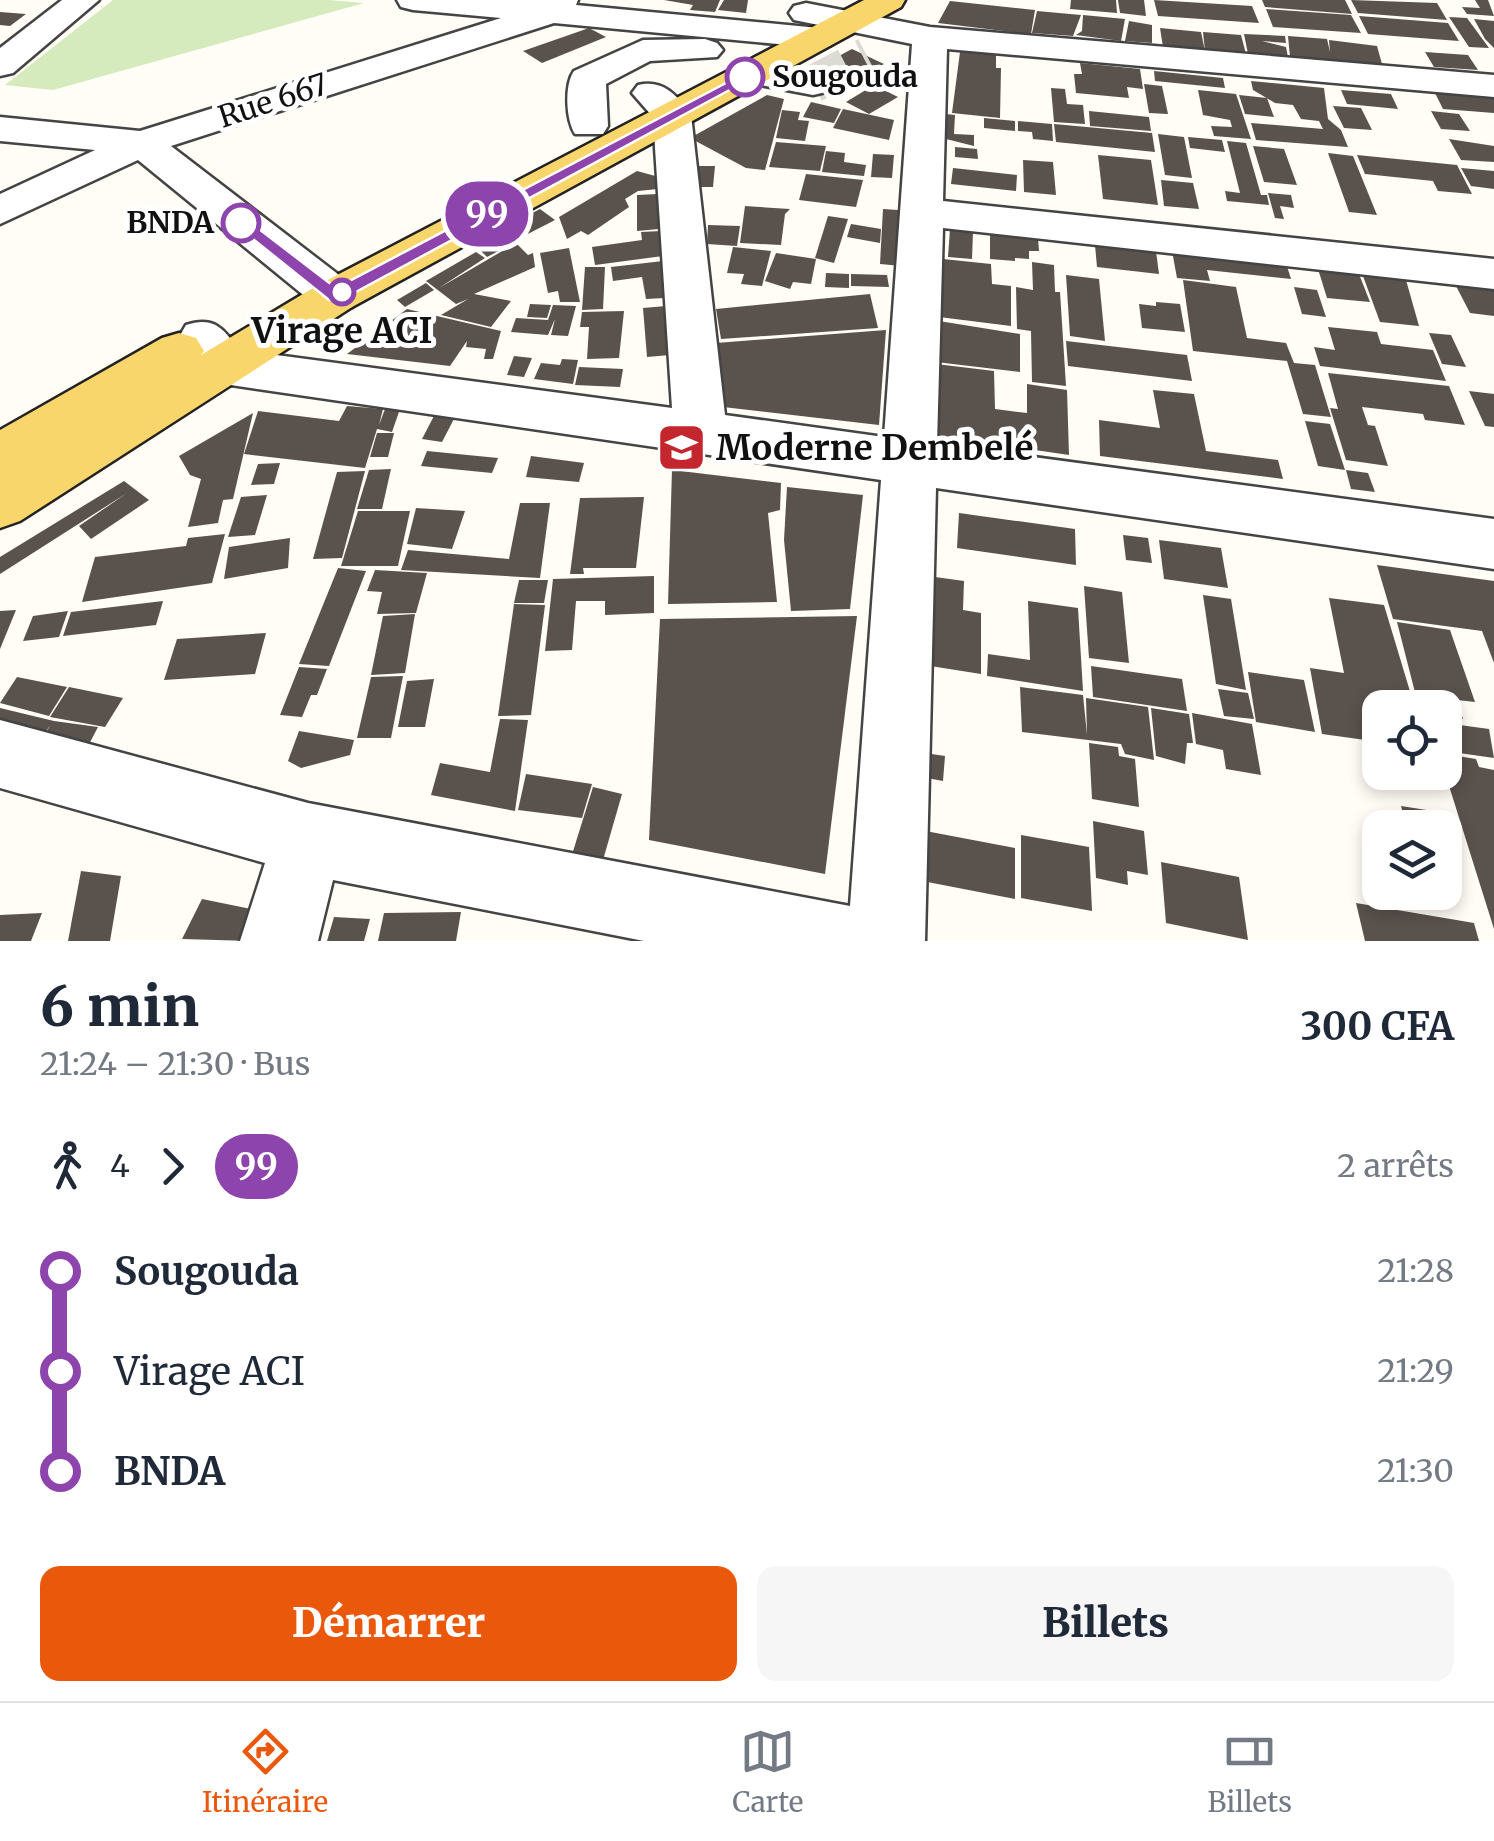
<!DOCTYPE html>
<html lang="fr">
<head>
<meta charset="utf-8">
<style>
  :root { --surface:#fff; --page:#f6f6f7; --text:#1f2937; --muted:#747a83; --line:#e0e1e3; --accent:#ea580c }
  body { margin:0; font-family:Merriweather,serif; background:var(--page); color:var(--text); height:100vh; display:flex; flex-direction:column; font-size:38px; white-space:nowrap }
  * { box-sizing:border-box; margin:0 }
  p { font-size:32px; color:var(--muted) }
  .icon { flex:none; width:55px; height:55px; fill:none; stroke:currentColor; stroke-width:2; stroke-linecap:round; stroke-linejoin:round }
  .map { position:relative; height:941px; overflow:hidden }
  .panel { display:flex; flex-direction:column; background:var(--surface); flex:1 }
  .panel>* { flex:none }
  .badge { padding:0 20px; border-radius:32px; font-size:35px; line-height:65px }
  .tools { position:absolute; left:1362px; top:690px; display:grid; gap:20px }
  .tools a { display:grid; place-items:center; width:100px; height:100px; border-radius:20px; background:var(--surface); box-shadow:0 5px 15px #0003; font-size:50px }
  .map>.badge { position:absolute; translate:-50% -50%; box-shadow:0 0 0 5px #fff }
  .legs { display:flex; align-items:center; gap:15px; height:110px; padding:0 40px; font-size:32px }
  .legs p { margin-inline-start:auto }
  .summary { display:flex; align-items:center; justify-content:space-between; height:170px; padding:0 40px }
  h1 { font-size:55px; font-weight:800; line-height:75px }
  .primary-button { display:flex; gap:20px; margin-top:auto; padding:20px 40px }
  .primary-button a { flex:1; height:115px; border-radius:20px; background:var(--accent); color:#fff; font-size:40px; font-weight:800; line-height:115px; text-align:center }
  .primary-button a+a { background:var(--page); color:var(--text) }
  ul { padding:0 40px; list-style:none }
  li { display:flex; align-items:center; gap:35px; height:100px; font-size:38px }
  li i { display:grid; place-items:center; width:15px; height:100%; margin:0 12px; background:currentColor }
  li i::after { content:''; width:25px; height:25px; margin:-12px; border:8px solid; border-radius:50%; background:var(--surface) }
  li p { margin-inline-start:auto }
  li:first-child i { background:linear-gradient(#0000 50%,currentColor 0) }
  li:last-child i { background:linear-gradient(currentColor 50%,#0000 0) }
  .tab-bar { display:flex; justify-content:space-around; align-items:center; height:140px; border-top:2px solid var(--line); background:var(--surface); font-size:28px; color:var(--muted) }
  .tab-bar a { display:grid; justify-items:center; gap:5px }
  .tab-bar .active { color:var(--accent) }
  .map>svg:first-child { display:block }
</style>
</head>
<body>
<div class="map">
<svg width="1494" height="941" viewBox="0 0 1494 941">
  <rect width="100%" height="100%" fill="#fffdf5"/>
  <polygon fill="#d5ebbd" points="113,0 329,0 364,3 53,90 5,85"/>
  <g fill="#5a524d">
    <polygon points="664,0 720,0 715,12 690,10 693,5"/>
    <polygon points="724,0 748,0 746,13 718,10"/>
    <polygon points="1071,0 1116,0 1117,13 1070,9"/>
    <polygon points="1118,0 1144,0 1146,16 1120,13"/>
    <polygon points="1154,0 1252,6 1259,23 1158,16"/>
    <polygon points="1262,0 1345,0 1352,14 1265,7"/>
    <polygon points="1351,0 1437,3 1447,20 1358,13"/>
    <polygon points="1475,0 1488,0 1494,16 1467,14 1462,7 1480,8"/>
    <polygon points="950,1 1035,10 1030,40 1028,34 938,23"/>
    <polygon points="1266,9 1351,15 1361,33 1273,27"/>
    <polygon points="1037,11 1081,15 1073,36 1032,33"/>
    <polygon points="0,12 26,14 10,26 0,25"/>
    <polygon points="1083,15 1125,19 1121,41 1076,35 1082,31"/>
    <polygon points="1359,16 1448,23 1459,41 1368,34"/>
    <polygon points="1449,17 1467,18 1489,48 1469,47"/>
    <polygon points="1474,19 1494,21 1494,48 1485,39"/>
    <polygon points="1129,21 1152,25 1152,43 1125,41"/>
    <polygon points="589,28 606,37 542,63 523,51"/>
    <polygon points="1160,28 1201,32 1205,51 1163,47"/>
    <polygon points="1203,32 1241,35 1246,54 1205,51"/>
    <polygon points="1244,34 1285,36 1286,43 1262,41 1286,47 1288,57 1248,54"/>
    <polygon points="1288,36 1327,39 1330,52 1329,40 1377,46 1382,64 1290,57"/>
    <polygon points="852,49 884,64 830,93 799,77"/>
    <polygon points="960,52 996,55 996,68 1001,68 1000,118 952,113"/>
    <polygon points="1425,52 1468,55 1478,70 1434,67"/>
    <polygon points="1080,63 1140,69 1143,89 1127,87 1129,98 1076,93 1074,74 1082,74"/>
    <polygon points="1154,71 1223,78 1225,88 1155,81"/>
    <polygon points="1251,81 1324,88 1328,119 1341,130 1348,147 1256,140 1251,123 1323,129 1319,121 1301,119 1293,105 1275,103 1253,90"/>
    <polygon points="1144,84 1162,86 1168,114 1149,113"/>
    <polygon points="874,85 898,97 869,114 846,102"/>
    <polygon points="1051,88 1065,89 1067,104 1083,105 1085,124 1054,122"/>
    <polygon points="1198,90 1236,94 1251,139 1214,136 1211,126 1232,127 1230,120 1203,115"/>
    <polygon points="1341,90 1391,94 1398,109 1347,104"/>
    <polygon points="1434,91 1494,97 1494,113 1443,109"/>
    <polygon points="767,95 784,99 765,170 746,168 690,138"/>
    <polygon points="1239,95 1267,98 1274,117 1245,114"/>
    <polygon points="811,102 841,109 834,123 803,117"/>
    <polygon points="1333,106 1361,108 1372,130 1344,128"/>
    <polygon points="843,109 894,120 889,140 833,128"/>
    <polygon points="782,110 800,112 798,120 809,121 805,141 776,138"/>
    <polygon points="1089,111 1149,117 1151,131 1090,126"/>
    <polygon points="1431,111 1459,114 1470,131 1441,129"/>
    <polygon points="937,113 955,115 954,134 974,135 974,146 934,136 935,129 948,130 935,128"/>
    <polygon points="984,118 1015,121 1015,131 984,128"/>
    <polygon points="1018,121 1052,124 1053,141 1033,139 1032,132 1018,131"/>
    <polygon points="1054,124 1152,133 1155,152 1056,142"/>
    <polygon points="1158,134 1184,137 1192,178 1165,175"/>
    <polygon points="1188,137 1222,140 1225,152 1190,148"/>
    <polygon points="1449,139 1494,146 1494,162 1461,160"/>
    <polygon points="1227,141 1246,143 1261,195 1267,195 1269,205 1227,201 1225,191 1240,193"/>
    <polygon points="776,142 826,146 820,171 769,167"/>
    <polygon points="1253,146 1284,149 1297,185 1264,182"/>
    <polygon points="955,147 977,149 978,159 955,157"/>
    <polygon points="826,151 845,153 844,162 866,165 864,176 822,172"/>
    <polygon points="1328,153 1353,156 1377,215 1349,212"/>
    <polygon points="873,154 894,155 892,178 871,177"/>
    <polygon points="1098,155 1151,160 1158,205 1103,199"/>
    <polygon points="1357,155 1457,165 1472,194 1438,191 1433,181 1365,174"/>
    <polygon points="1023,160 1053,162 1056,195 1024,192"/>
    <polygon points="685,166 715,166 713,187 700,187 701,199 688,200"/>
    <polygon points="953,168 1017,175 1016,191 951,184"/>
    <polygon points="1461,168 1494,171 1494,189 1471,186"/>
    <polygon points="637,171 659,177 658,189 638,191 625,199 629,207 588,235 581,231 567,239 559,217"/>
    <polygon points="806,174 863,180 856,207 799,200"/>
    <polygon points="1161,180 1193,183 1199,209 1164,206"/>
    <polygon points="1268,193 1291,195 1294,208 1280,206 1284,219 1275,218"/>
    <polygon points="658,194 659,229 637,231 637,195"/>
    <polygon points="745,206 790,209 785,214 781,245 740,243"/>
    <polygon points="540,209 555,220 522,237 507,226"/>
    <polygon points="883,209 913,211 913,267 880,264"/>
    <polygon points="828,216 848,219 834,263 815,258"/>
    <polygon points="851,224 881,229 880,243 847,237"/>
    <polygon points="708,225 740,226 737,246 707,244"/>
    <polygon points="950,229 973,232 972,259 948,257"/>
    <polygon points="661,231 663,256 595,265 592,247 642,240 641,232"/>
    <polygon points="990,233 1038,238 1039,251 1029,251 1029,259 1015,258 1015,261 990,259"/>
    <polygon points="507,238 514,243 487,257 481,251"/>
    <polygon points="516,243 528,255 533,253 535,267 474,294 511,301 491,327 441,315 468,299 456,304 426,281 476,252 485,258 439,288"/>
    <polygon points="1095,245 1156,251 1159,274 1097,267"/>
    <polygon points="733,247 771,251 762,286 741,284 744,274 727,273"/>
    <polygon points="569,248 580,302 560,302 558,291 548,293 540,253"/>
    <polygon points="1172,251 1286,263 1291,279 1207,270 1210,281 1177,278"/>
    <polygon points="776,253 816,259 811,284 793,282 790,289 765,281"/>
    <polygon points="943,259 991,264 992,284 1011,286 1011,326 939,317"/>
    <polygon points="663,261 665,298 646,299 642,277 613,281 611,267"/>
    <polygon points="1032,262 1054,265 1055,292 1060,292 1066,386 1032,382 1031,331 1017,329 1016,287 1033,290"/>
    <polygon points="585,267 605,267 603,309 582,310"/>
    <polygon points="1360,268 1404,273 1419,326 1380,322"/>
    <polygon points="1318,269 1359,274 1370,302 1327,298"/>
    <polygon points="826,273 849,274 849,288 825,287"/>
    <polygon points="851,274 887,275 889,287 851,286"/>
    <polygon points="1066,275 1099,279 1105,341 1070,336"/>
    <polygon points="1183,280 1236,287 1247,338 1286,343 1294,363 1315,365 1331,417 1303,414 1287,361 1193,351"/>
    <polygon points="426,283 434,290 405,307 397,300"/>
    <polygon points="1455,284 1494,288 1494,316 1470,313"/>
    <polygon points="1294,287 1317,290 1326,317 1302,314"/>
    <polygon points="870,294 878,328 721,339 716,309"/>
    <polygon points="1156,302 1180,304 1185,332 1142,328 1139,304 1156,306"/>
    <polygon points="530,304 551,305 547,318 527,317"/>
    <polygon points="553,305 576,306 568,336 551,335 555,319 548,335 511,332 516,318 548,320"/>
    <polygon points="666,306 670,355 647,357 643,308"/>
    <polygon points="407,309 501,331 493,359 484,359 486,349 466,347 467,341 450,366 347,354"/>
    <polygon points="624,311 619,358 587,359 589,327 580,327 582,312"/>
    <polygon points="939,321 1020,334 1020,372 936,362"/>
    <polygon points="1328,327 1377,332 1381,344 1433,350 1446,381 1320,366 1314,347 1335,350"/>
    <polygon points="886,330 879,425 723,407 716,343"/>
    <polygon points="1429,333 1451,335 1466,367 1442,364"/>
    <polygon points="1066,341 1187,355 1192,381 1068,366"/>
    <polygon points="514,356 532,358 524,377 507,375"/>
    <polygon points="562,359 578,360 573,384 534,379 541,363 560,365"/>
    <polygon points="936,364 994,371 995,409 1027,413 1027,384 1067,390 1069,455 932,435"/>
    <polygon points="579,367 623,369 620,387 575,385"/>
    <polygon points="1328,373 1449,386 1465,425 1425,420 1423,414 1362,407 1368,425 1375,426 1388,466 1346,460 1330,408 1338,409"/>
    <polygon points="1153,390 1194,394 1206,451 1278,460 1283,479 1100,456 1099,420 1160,428"/>
    <polygon points="1469,391 1494,394 1494,427 1485,426"/>
    <polygon points="347,406 383,409 379,425 385,409 400,409 392,432 377,429 365,468 244,454 258,411 339,421"/>
    <polygon points="253,413 233,499 223,500 218,523 188,527 201,479 190,475 179,456"/>
    <polygon points="435,414 455,417 442,442 422,439"/>
    <polygon points="1305,421 1330,424 1345,470 1318,466"/>
    <polygon points="377,433 394,433 388,457 370,457"/>
    <polygon points="427,451 498,458 492,473 421,466"/>
    <polygon points="531,456 584,463 579,482 526,477"/>
    <polygon points="280,463 274,484 251,485 258,464"/>
    <polygon points="391,469 382,509 357,509 369,470"/>
    <polygon points="672,470 781,483 780,510 768,513 777,602 668,604"/>
    <polygon points="1346,470 1368,473 1375,492 1351,489"/>
    <polygon points="365,471 342,558 313,559 337,472"/>
    <polygon points="124,481 149,500 91,539 79,526 127,493 0,574 0,557"/>
    <polygon points="787,487 863,495 850,609 791,611 784,540"/>
    <polygon points="267,495 255,535 228,537 241,497"/>
    <polygon points="644,497 636,568 583,568 584,574 570,574 580,498"/>
    <polygon points="520,503 550,503 540,578 401,570 408,550 509,559"/>
    <polygon points="416,508 465,511 452,549 407,544"/>
    <polygon points="358,511 410,511 398,566 341,566"/>
    <polygon points="959,513 1075,529 1076,565 957,548"/>
    <polygon points="225,534 212,583 82,602 95,557 186,546 188,538"/>
    <polygon points="1123,535 1148,538 1152,563 1126,560"/>
    <polygon points="290,538 288,568 224,579 229,547"/>
    <polygon points="1159,540 1221,548 1228,588 1164,579"/>
    <polygon points="1377,565 1494,581 1494,663 1482,631 1393,619"/>
    <polygon points="338,568 366,571 329,666 299,664"/>
    <polygon points="375,570 427,573 416,613 377,614 382,592 367,591"/>
    <polygon points="654,576 654,613 605,615 605,601 576,601 572,650 545,651 553,579"/>
    <polygon points="928,576 964,581 963,610 981,613 981,674 924,665"/>
    <polygon points="519,580 548,580 544,603 514,603"/>
    <polygon points="1084,586 1122,592 1129,663 1089,658"/>
    <polygon points="1203,595 1231,599 1246,690 1216,684"/>
    <polygon points="1329,598 1384,605 1415,708 1380,708 1380,742 1322,734 1310,668 1344,673"/>
    <polygon points="163,601 156,625 63,636 71,612"/>
    <polygon points="1028,601 1078,608 1083,691 987,676 988,654 1030,660"/>
    <polygon points="514,604 545,605 531,715 498,716"/>
    <polygon points="16,610 0,649 0,611"/>
    <polygon points="68,611 59,637 23,641 33,616"/>
    <polygon points="415,614 405,673 371,675 383,616"/>
    <polygon points="857,616 825,874 649,840 660,619"/>
    <polygon points="1397,622 1450,630 1475,702 1457,700 1463,719 1445,716 1445,708 1419,708"/>
    <polygon points="266,633 255,674 164,680 177,639"/>
    <polygon points="1091,666 1182,679 1187,711 1093,697"/>
    <polygon points="299,667 327,669 317,695 311,695 302,717 280,715"/>
    <polygon points="1248,672 1304,680 1315,732 1256,722"/>
    <polygon points="403,676 391,738 357,738 371,677"/>
    <polygon points="17,677 67,687 49,716 0,703"/>
    <polygon points="434,679 425,727 398,727 407,681"/>
    <polygon points="69,687 123,698 105,727 50,717"/>
    <polygon points="1020,687 1083,695 1087,735 1086,698 1148,707 1154,760 1125,754 1121,744 1022,732"/>
    <polygon points="1218,689 1248,693 1254,719 1224,716"/>
    <polygon points="0,708 54,721 98,727 86,750 43,740 50,725 43,737 0,732"/>
    <polygon points="1151,708 1189,714 1193,743 1187,743 1185,764 1156,756"/>
    <polygon points="1192,713 1252,724 1261,775 1226,769 1223,750 1196,744"/>
    <polygon points="500,719 528,720 515,811 431,795 440,763 490,772"/>
    <polygon points="1445,723 1489,729 1494,758 1445,751"/>
    <polygon points="299,731 354,740 350,755 301,768 288,761"/>
    <polygon points="1089,743 1118,747 1119,756 1135,759 1139,807 1092,799"/>
    <polygon points="918,752 945,756 943,781 916,776"/>
    <polygon points="1445,754 1476,759 1479,767 1494,770 1494,929 1445,773"/>
    <polygon points="526,774 592,784 582,818 518,810"/>
    <polygon points="593,787 622,794 601,867 570,861"/>
    <polygon points="1401,806 1433,811 1439,828 1407,828"/>
    <polygon points="1093,821 1144,831 1148,875 1127,871 1128,885 1096,878"/>
    <polygon points="915,829 1015,848 1015,899 912,879"/>
    <polygon points="1021,835 1089,847 1092,911 1021,898"/>
    <polygon points="1161,862 1239,877 1248,940 1166,923"/>
    <polygon points="81,871 121,876 110,941 68,941"/>
    <polygon points="202,899 261,911 251,941 182,939"/>
    <polygon points="1356,903 1474,923 1479,941 1365,941"/>
    <polygon points="461,912 456,941 378,941 384,913"/>
    <polygon points="42,913 31,941 0,941 0,915"/>
    <polygon points="334,917 370,919 364,941 327,941"/>
  </g>
  <g fill="none" stroke-linecap="round" stroke-linejoin="round">
    <polyline stroke="#dbdad3" stroke-width="38" stroke-dasharray="38 19" stroke-linecap="butt" points="813,84 867,56"/>
    <defs>
      <g id="minor">
        <polygon points="62,0 99,0 13,73 0,76 0,48"/>
        <polygon points="397,0 578,0 576,5 819,28 831,31 836,38 831,45 819,48 554,23 171,146 352,285 358,296 352,307 335,312 318,307 138,160 0,224 0,194 95,150 0,141 0,117 140,131 501,18 413,10 401,7"/>
        <path d="M806 3 930 27 1494 75V97L947 49 943 201 1494 259V289L943 228 937 444 1494 519V569L936 488 925 941H644L333 880 318 941H240L265 863 0 788V720L308 803 850 906 881 480 224 384 206 379 179 337 186 325C214 316 223 328 239 350L672 408 653 117 632 93 638 85C663 79 677 95 691 115L725 415 884 437 912 44 794 20 789 13 794 6Z"/>
        <path d="M705 39 717 43 723 50 717 57 650 61 606 84 608 126 603 134H575C566 120 564 85 574 71L643 40Z"/>
        <polygon points="752,62 826,76 831,84 826,92 813,95 739,81 734,73 739,65"/>
      </g>
      <polygon id="major" points="864,0 905,0 901,7 352,307 20,521 0,528 0,430 162,338 179,333 196,338 204,351 201,355 318,285"/>
    </defs>
    <use href="#minor" stroke="#444" stroke-width="5"/>
    <use href="#major" stroke="#222" stroke-width="5"/>
    <use href="#minor" fill="#fff" fill-rule="evenodd"/>
    <use href="#major" fill="#f9d66b" fill-rule="evenodd"/>
  </g>
  <polygon fill="#8e44ad" stroke="#fff" stroke-width="2.5" points="745,73 750,79 341,300 329,300 233,223 246,219 336,288"/>
  <defs>
    <symbol id="school-square" viewBox="-11 -11 22 22"><rect x="-9" y="-9" width="18" height="18" rx="4" fill="#c4262e" stroke="#fff"/><path d="M0-5L7-2L0 1L-7-2ZM-4 1L0 2.5L4 1V4Q0 6-4 4Z" fill="#fff"/></symbol>
  </defs>
  <g fill-rule="evenodd">
    <use href="#school-square" x="654" y="420" width="55" height="55"/>
  </g>
  <g fill="#fff" stroke="#8e44ad" stroke-width="5">
    <circle cx="745" cy="77" r="18"/>
    <circle cx="241" cy="223" r="18"/>
    <circle cx="342" cy="292" r="12"/>
  </g>
  <g text-anchor="middle" stroke-width="10" stroke-linejoin="round" paint-order="stroke">
    <g font-size="30" font-weight="bold" fill="#111" stroke="#fff" text-anchor="start">
      <text x="772" y="87">Sougouda</text>
      <text x="214" y="233" text-anchor="end">BNDA</text>
    </g>
    <g font-size="30" fill="#111" stroke="#fff">
      <text transform="translate(273 101) rotate(-18)" y="10">Rue 667</text>
    </g>
    <g font-size="35" font-weight="bold" fill="#111" stroke="#fff">
      <text x="342" y="343">Virage ACI</text>
    </g>
    <g font-size="35" font-weight="bold" fill="#111" stroke="#fff" text-anchor="start">
      <text x="716" y="460">Moderne Dembelé</text>
    </g>
  </g>
</svg>
<div class="tools">
<a><svg class="icon" aria-label="locate" viewBox="0 0 24 24"><circle cx="12" cy="12" r="6"/><path d="M12 2v4M12 18v4M2 12h4M18 12h4"/></svg></a>
<a><svg class="icon" aria-label="layers" viewBox="0 0 24 24"><path d="M12 4l9 5-9 5-9-5zM3 14l9 5 9-5"/></svg></a>
</div>
<b class="badge" style="left:487px;top:214px;background:#8e44ad;color:#fff">99</b>
</div>
<section class="panel">
<div class="summary"><div><h1>6 min</h1><p>21:24 – 21:30 · Bus</p></div><b>300 CFA</b></div>
<div class="legs"><svg class="icon" aria-label="walk" viewBox="0 0 24 24"><circle cx="13" cy="4" r="2"/><path d="M13 8l-2 6 4 7M11 14l-3 7M7 12l3-4h3l4 4"/></svg>4<svg class="icon" aria-label="forward" viewBox="0 0 24 24"><path d="M9 5l7 7-7 7"/></svg><b class="badge" style="background:#8e44ad;color:#fff">99</b><p>2 arrêts</p></div>
<ul>
<li><i style="color:#8e44ad"></i><b>Sougouda</b><p>21:28</p></li>
<li><i style="color:#8e44ad"></i><span>Virage ACI</span><p>21:29</p></li>
<li><i style="color:#8e44ad"></i><b>BNDA</b><p>21:30</p></li>
</ul>
<div class="primary-button"><a>Démarrer</a><a>Billets</a></div>
</section>
<nav class="tab-bar">
<a class="active"><svg class="icon" aria-label="directions" viewBox="0 0 24 24"><path d="M12 3l9 9-9 9-9-9zM9 14v-3h6M13 9l2 2-2 2"/></svg>Itinéraire</a>
<a><svg class="icon" aria-label="map" viewBox="0 0 24 24"><path d="M3 6l6-2 6 2 6-2v14l-6 2-6-2-6 2zM9 4v14M15 6v14"/></svg>Carte</a>
<a><svg class="icon" aria-label="tickets" viewBox="0 0 24 24"><path d="M3 7h18v10H3zM15 7v10"/></svg>Billets</a>
</nav>
</body>
</html>
